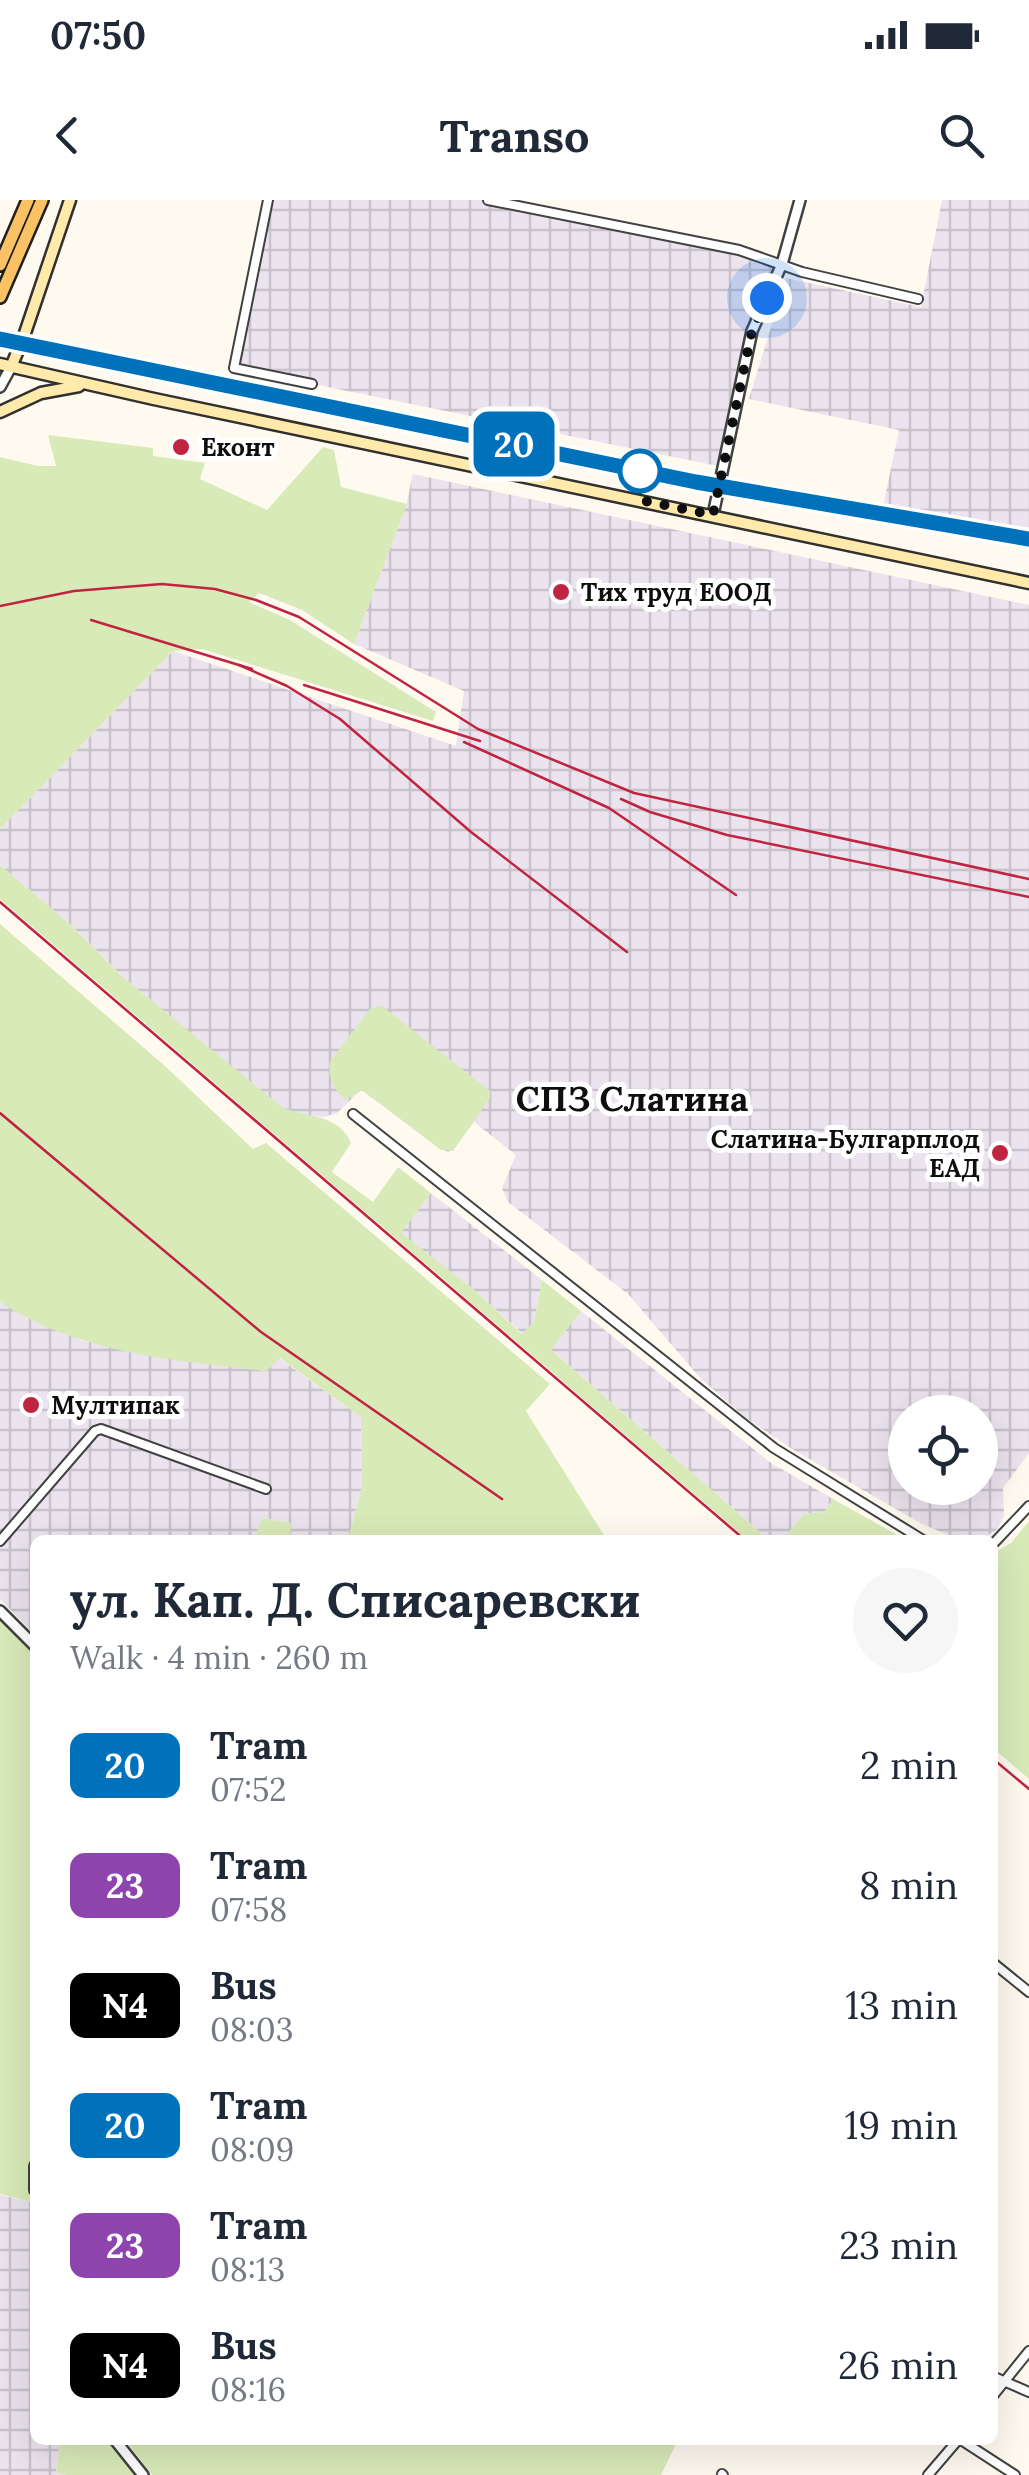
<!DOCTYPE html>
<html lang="en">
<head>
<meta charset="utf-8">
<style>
  :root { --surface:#fff; --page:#f6f6f7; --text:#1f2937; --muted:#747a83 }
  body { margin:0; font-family:Lora,serif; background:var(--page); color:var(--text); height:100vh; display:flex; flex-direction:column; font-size:38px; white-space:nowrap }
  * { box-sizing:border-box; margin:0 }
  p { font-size:32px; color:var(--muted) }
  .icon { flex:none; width:55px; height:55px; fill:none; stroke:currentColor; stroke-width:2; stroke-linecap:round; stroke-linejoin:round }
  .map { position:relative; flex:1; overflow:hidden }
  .sheet { position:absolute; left:30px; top:1335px; width:968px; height:910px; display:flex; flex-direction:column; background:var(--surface); border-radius:15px; box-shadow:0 10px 40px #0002 }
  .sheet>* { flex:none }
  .badge { padding:0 20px; border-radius:15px; font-size:35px; line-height:65px }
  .fabs { position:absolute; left:888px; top:1195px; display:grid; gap:20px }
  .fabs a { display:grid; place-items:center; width:110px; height:110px; border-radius:50%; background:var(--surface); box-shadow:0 10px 40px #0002; font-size:50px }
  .you { position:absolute; width:50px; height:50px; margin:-25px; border:8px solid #fff; border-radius:50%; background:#1a73e8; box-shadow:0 0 0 15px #1a73e833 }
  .map>.badge { position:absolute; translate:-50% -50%; box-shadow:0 0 0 5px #fff }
  .round { display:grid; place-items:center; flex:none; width:105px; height:105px; border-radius:52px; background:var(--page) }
  .summary { display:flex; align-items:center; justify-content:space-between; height:170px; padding:0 40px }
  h1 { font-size:48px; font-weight:700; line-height:75px }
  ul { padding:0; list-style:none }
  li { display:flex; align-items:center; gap:30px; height:120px; padding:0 40px }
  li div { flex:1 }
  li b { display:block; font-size:38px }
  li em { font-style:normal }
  li .badge { min-width:110px; font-weight:700; text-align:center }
  .status { display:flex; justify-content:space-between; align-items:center; height:70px; padding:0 50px; background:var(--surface); direction:ltr }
  .status svg { height:28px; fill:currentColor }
  header { display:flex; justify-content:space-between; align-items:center; height:130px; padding:0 40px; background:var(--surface); font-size:45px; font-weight:700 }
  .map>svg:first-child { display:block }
</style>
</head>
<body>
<div class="status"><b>07:50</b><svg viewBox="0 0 49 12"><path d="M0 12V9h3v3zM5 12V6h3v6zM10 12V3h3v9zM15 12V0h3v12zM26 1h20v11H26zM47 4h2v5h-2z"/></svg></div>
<header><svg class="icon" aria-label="back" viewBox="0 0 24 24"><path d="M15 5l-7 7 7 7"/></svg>Transo<svg class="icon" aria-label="search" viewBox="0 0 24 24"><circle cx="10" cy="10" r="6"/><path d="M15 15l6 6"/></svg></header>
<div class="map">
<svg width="1029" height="2275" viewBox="0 0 1029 2275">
  <defs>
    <pattern id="industrial-grid" width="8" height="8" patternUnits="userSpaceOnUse" patternTransform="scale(2.5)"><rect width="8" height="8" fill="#ebe3ed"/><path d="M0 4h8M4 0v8" fill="none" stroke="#c8c2ca"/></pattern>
  </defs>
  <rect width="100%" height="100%" fill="#fffaf0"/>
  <g fill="url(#industrial-grid)" fill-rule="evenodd">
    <polygon points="268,0 488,0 739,50 782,64 752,131 723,267 234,168"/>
    <polygon points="942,0 1029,0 1029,328 883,307 899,230 749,199 786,78 921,107"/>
    <path d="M413 274 1029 405V1253L1003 1288 1004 1316 998 1329 984 1338H955L920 1323 792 1249 746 1218 701 1179 628 1094 508 1002 502 988 516 955 474 922 448 953 361 890 337 913 324 917 303 915 283 909 124 778 72 726 0 665V629L173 451 456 546 464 491 354 444 406 306ZM905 1212H980V1288H905Z"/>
    <polygon points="431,993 542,1080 534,1122 523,1134 473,1089 400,1033"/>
    <polygon points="0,1102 83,1141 266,1171 279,1158 361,1217 362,1286 348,1340 290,1340 290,1323 262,1318 254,1340 35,1340 35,1435 0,1399"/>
    <polygon points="581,1111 771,1263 833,1299 825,1312 804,1314 782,1340 769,1340 550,1149"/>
    <polygon points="0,1995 31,2002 35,2049 35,2240 60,2240 56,2271 66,2275 0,2275"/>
  </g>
  <g fill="#d9eab9">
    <polygon points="48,235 153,248 153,256 205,263 200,279 267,310 323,247 334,250 341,287 407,304 354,444 302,410 259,393 249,402 290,420 436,512 433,521 202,449 173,451 0,629 0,257 38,266 56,266"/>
    <path d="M0 665 72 726 124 778 283 908C308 917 340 915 351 943L332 972 373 1002 398 967 431 993 401 1033 473 1089 522 1134 534 1122 542 1080 581 1111 551 1150 769 1340H748L0 699Z"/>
    <path d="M0 724 165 866 253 949 266 943 550 1184 526 1211 607 1340H348L362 1286 361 1217 280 1158 266 1171C178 1161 76 1153 0 1102Z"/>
    <path d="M382 806 490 891V898L453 951 441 950 362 890 346 900C334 891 326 874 331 860L371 808Z"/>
    <polygon points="833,1299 906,1340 782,1340 804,1314 824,1312"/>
    <polygon points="262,1318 291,1323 290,1340 254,1340"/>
    <polygon points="1029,1321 1029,1579 993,1548 992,1354 1011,1343"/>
    <polygon points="0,1418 35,1454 35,1920 31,2002 0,1994"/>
    <polygon points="60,2240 108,2240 135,2275 66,2275 56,2272"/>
    <polygon points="125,2240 678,2240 661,2275 152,2275"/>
  </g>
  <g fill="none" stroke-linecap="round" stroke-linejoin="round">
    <defs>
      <g id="minor">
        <polyline points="268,0 234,168 312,184"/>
        <polyline points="488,0 739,50 802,72 918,99"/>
        <polyline points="353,914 774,1248 923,1340"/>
        <polyline points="0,1341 95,1231 101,1229 266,1289"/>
        <polyline points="992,1345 1029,1306"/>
        <polyline points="992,1762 1029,1792"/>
        <polyline points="992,2176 1029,2192"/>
        <polyline points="992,2197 1029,2151"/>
        <polyline points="961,2240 1015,2275"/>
        <polyline points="722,2274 723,2275"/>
        <polyline points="928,2275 958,2240"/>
      </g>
      <g id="tertiary">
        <polyline points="0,187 11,167"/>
        <polyline points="713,315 752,131 782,64 800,0"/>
        <polyline points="0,1411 35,1446"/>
        <polyline points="35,1966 35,1990"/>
        <polyline points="115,2240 143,2275"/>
      </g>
      <g id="secondary">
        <polyline points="0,164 154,199 1029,383"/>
        <polyline points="11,167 24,136 70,0"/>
        <polyline points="0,212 41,193 79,186"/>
      </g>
      <g id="primary">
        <polyline points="0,65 28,0"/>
        <polyline points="0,97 42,0"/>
      </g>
    </defs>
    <use href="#minor" stroke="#414141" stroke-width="12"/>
    <use href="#tertiary" stroke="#414141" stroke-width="14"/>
    <use href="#secondary" stroke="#303030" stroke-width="15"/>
    <use href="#primary" stroke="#1f1f1f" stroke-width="16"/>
    <use href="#minor" stroke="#fff" stroke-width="8"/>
    <use href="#tertiary" stroke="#fff" stroke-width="9"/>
    <use href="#secondary" stroke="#ffeaab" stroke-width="10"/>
    <use href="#primary" stroke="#fac265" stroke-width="11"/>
    <polyline stroke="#c12440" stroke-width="2.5" points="0,139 696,282 1029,338"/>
    <g stroke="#c12440" stroke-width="2.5">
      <polyline points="0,406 74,391 162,384 215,389 256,400 299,417 478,529 634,593 1029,679"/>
      <polyline points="91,420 252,469"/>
      <polyline points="239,465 287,486 340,519 471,632 627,752"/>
      <polyline points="304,485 480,541"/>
      <polyline points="464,542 609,608 736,695"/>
      <polyline points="621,599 650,612 727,635 1029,697"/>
      <polyline points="0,702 745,1340"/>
      <polyline points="0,913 261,1132 502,1299"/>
      <polyline points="992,1558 1029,1589"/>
    </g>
  </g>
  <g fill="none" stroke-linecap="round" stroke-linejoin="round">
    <defs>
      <polyline id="line" points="0,139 696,282 1029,339"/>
    </defs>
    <use href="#line" stroke="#fff" stroke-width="22"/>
    <use href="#line" stroke="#0072bc" stroke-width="15"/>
    <polyline stroke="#0e0e0e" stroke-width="10" stroke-dasharray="0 18" points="640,271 640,300 713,315 752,131 767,98"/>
  </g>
  <g fill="#c12440" stroke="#fff" stroke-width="4">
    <circle cx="181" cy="247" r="10"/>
    <circle cx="561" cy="392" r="10"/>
    <circle cx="1000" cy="953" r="10"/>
    <circle cx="31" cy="1205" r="10"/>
  </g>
  <circle fill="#fff" stroke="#0072bc" stroke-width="5" cx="640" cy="271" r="20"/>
  <g text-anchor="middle" stroke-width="10" stroke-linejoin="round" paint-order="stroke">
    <g font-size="25" font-weight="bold" fill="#0e0e0e" stroke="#fff" text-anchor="start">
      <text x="201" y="256">Еконт</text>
      <text x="581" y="401">Тих труд ЕООД</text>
      <text x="980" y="948" text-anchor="end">Слатина-Булгарплод<tspan x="980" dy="29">ЕАД</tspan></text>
      <text x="51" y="1214">Мултипак</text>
    </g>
    <g font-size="35" font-weight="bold" fill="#0e0e0e" stroke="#fff">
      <text x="632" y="911">СПЗ Слатина</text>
    </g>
  </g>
</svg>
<div class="fabs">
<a><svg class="icon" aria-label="locate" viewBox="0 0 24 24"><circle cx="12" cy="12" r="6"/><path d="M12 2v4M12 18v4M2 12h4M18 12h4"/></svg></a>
</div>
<div class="you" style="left:767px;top:98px"></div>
<b class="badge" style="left:514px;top:244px;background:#0072bc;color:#fff">20</b>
<section class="sheet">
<div class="summary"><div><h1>ул. Кап. Д. Списаревски</h1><p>Walk · 4 min · 260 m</p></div><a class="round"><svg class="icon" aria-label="heart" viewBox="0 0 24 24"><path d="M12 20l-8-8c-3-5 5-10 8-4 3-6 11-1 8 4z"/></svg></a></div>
<ul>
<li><span class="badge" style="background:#0072bc;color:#fff">20</span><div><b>Tram</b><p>07:52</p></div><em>2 min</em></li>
<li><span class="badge" style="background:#8e44ad;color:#fff">23</span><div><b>Tram</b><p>07:58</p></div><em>8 min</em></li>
<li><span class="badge" style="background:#000;color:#fff">N4</span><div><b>Bus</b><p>08:03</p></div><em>13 min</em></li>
<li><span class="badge" style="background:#0072bc;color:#fff">20</span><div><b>Tram</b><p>08:09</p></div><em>19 min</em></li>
<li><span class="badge" style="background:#8e44ad;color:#fff">23</span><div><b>Tram</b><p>08:13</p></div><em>23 min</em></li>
<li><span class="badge" style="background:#000;color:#fff">N4</span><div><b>Bus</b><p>08:16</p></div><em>26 min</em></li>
</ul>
</section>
</div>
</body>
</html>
